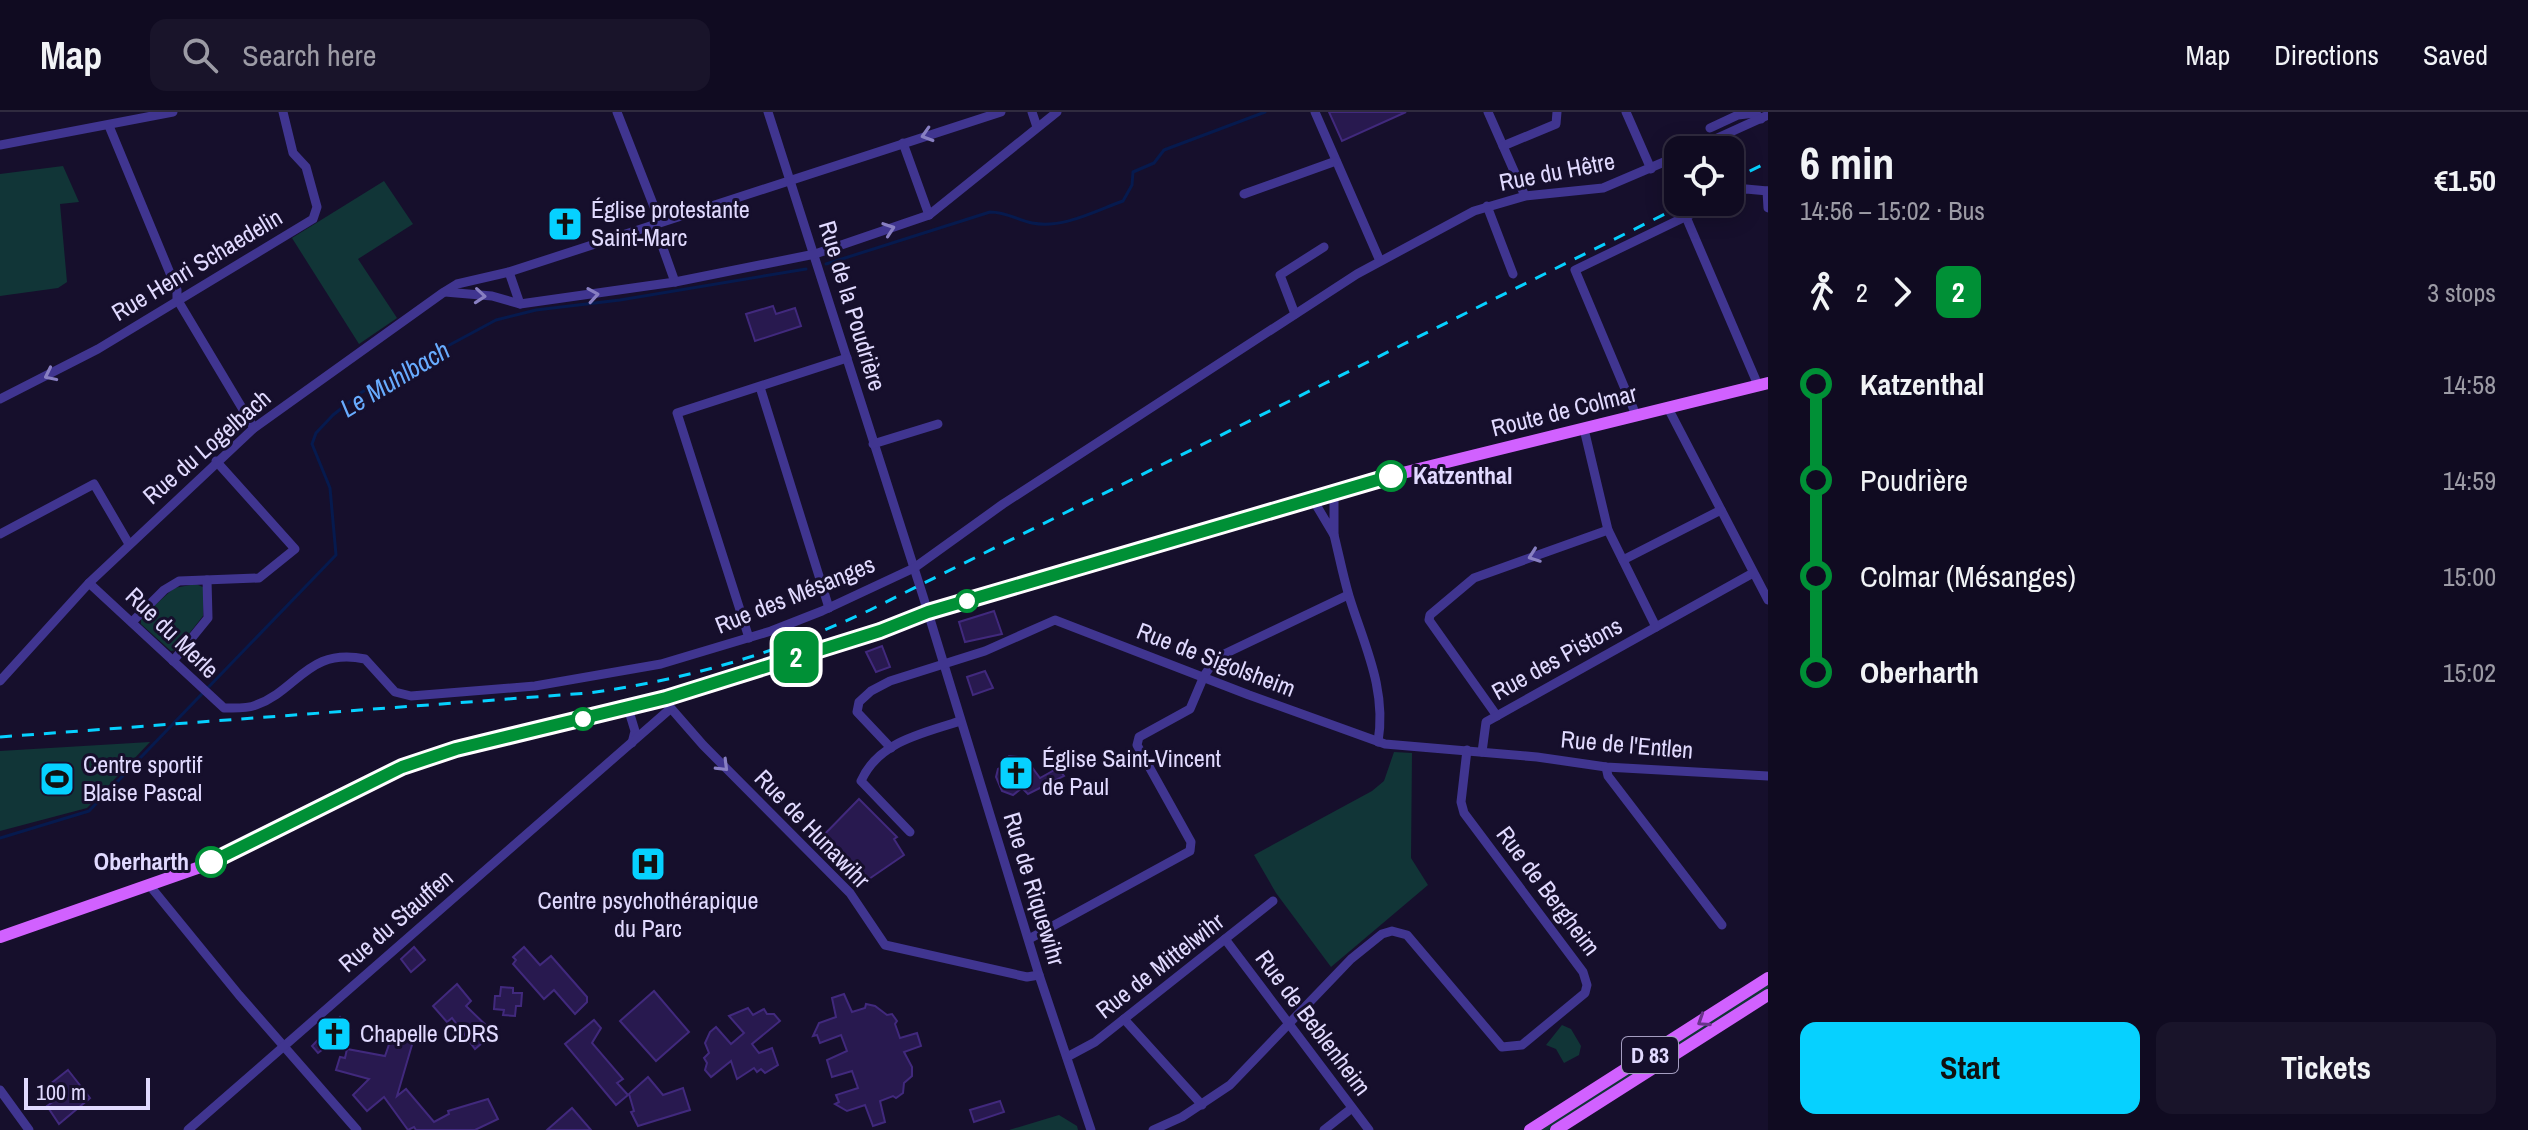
<!DOCTYPE html>
<html lang="en">
<head>
<meta charset="utf-8">
<style>
  :root { --surface:#100b21; --page:#19142a; --text:#f1f3f6; --muted:#9c9ba5; --line:#302b3f; --accent:#06d1ff }
  body { margin:0; font-family:"Archivo Narrow",sans-serif; background:var(--page); color:var(--text); height:100vh; display:flex; flex-direction:column; font-size:30px; white-space:nowrap }
  * { box-sizing:border-box; margin:0 }
  p { font-size:26px; color:var(--muted) }
  .icon { flex:none; width:44px; height:44px; fill:none; stroke:currentColor; stroke-width:2; stroke-linecap:round; stroke-linejoin:round }
  .map { position:relative; flex:1; overflow:hidden }
  .panel { display:flex; flex-direction:column; background:var(--surface); width:760px }
  .panel>* { flex:none }
  .badge { padding:0 16px; border-radius:12px; font-size:28px; line-height:52px }
  .fabs { position:absolute; left:1664px; top:24px; display:grid; gap:16px }
  .fabs a { display:grid; place-items:center; width:80px; height:80px; border-radius:16px; background:var(--surface); box-shadow:0 4px 20px #0003,0 0 0 2px var(--line); font-size:40px }
  .scale { position:absolute; left:24px; bottom:20px; width:126px; box-sizing:border-box; padding-left:8px; border:4px solid #e1daff; border-top:0; font-size:22px; line-height:28px; white-space:nowrap; color:#e1daff; -webkit-text-stroke:6px #160f2c; paint-order:stroke }
  .map>.badge { position:absolute; translate:-50% -50%; box-shadow:0 0 0 4px #fff }
  .legs { display:flex; align-items:center; gap:12px; height:88px; padding:0 32px; font-size:26px }
  .legs p { margin-inline-start:auto }
  .headline { display:flex; align-items:center; justify-content:space-between; height:136px; padding:0 32px }
  h1 { font-size:44px; font-weight:700; line-height:60px }
  .button { display:flex; gap:16px; margin-top:auto; padding:16px 32px }
  .button a { flex:1; height:92px; border-radius:16px; background:var(--accent); color:#111; font-size:32px; font-weight:700; line-height:92px; text-align:center }
  .button a+a { background:var(--page); color:var(--text) }
  ul { padding:0 32px; list-style:none }
  li { display:flex; align-items:center; gap:28px; height:96px; font-size:30px }
  li i { display:grid; place-items:center; width:12px; height:100%; margin:0 10px; background:currentColor }
  li i::after { content:''; width:20px; height:20px; margin:-10px; border:6px solid; border-radius:50%; background:var(--surface) }
  li p { margin-inline-start:auto }
  li:first-child i { background:linear-gradient(#0000 50%,currentColor 0) }
  li:last-child i { background:linear-gradient(currentColor 50%,#0000 0) }
  header { display:flex; align-items:center; gap:48px; box-sizing:border-box; height:112px; padding:0 40px; background:var(--surface); border-bottom:2px solid var(--line) }
  header strong { font-size:38px }
  nav { display:flex; gap:44px; margin-inline-start:auto; font-size:28px }
  .search { width:560px; height:72px; background:var(--page); display:flex; align-items:center; gap:20px; box-sizing:border-box; padding:0 28px; border-radius:16px; color:var(--muted); font-size:30px }
  main { display:flex; flex:1; min-height:0 }
  .map>svg:first-child { display:block }
</style>
</head>
<body>
<header>
<strong>Map</strong>
<div class="search"><svg class="icon" aria-label="search" viewBox="0 0 24 24"><circle cx="10" cy="10" r="6"/><path d="M15 15l6 6"/></svg>Search here</div>
<nav><a>Map</a><a>Directions</a><a>Saved</a></nav>
</header>
<main>
<div class="map">
<svg width="1768" height="1018" viewBox="0 0 1768 1018">
  <rect width="100%" height="100%" fill="#160f2c"/>
  <g fill="#113537">
    <polygon points="63,54 79,90 60,92 67,170 58,176 0,184 0,62"/>
    <polygon points="384,69 413,112 358,147 397,206 359,232 292,126"/>
    <polygon points="196,472 205,476 203,504 176,538 171,539 141,512 141,506 174,476"/>
    <polygon points="150,630 87,696 0,719 0,639"/>
    <polygon points="1394,640 1412,641 1411,746 1428,773 1331,855 1276,781 1254,743 1372,679 1384,669"/>
    <polygon points="1768,872 1768,877 1549,1018 1541,1018"/>
    <polygon points="1562,913 1571,917 1581,934 1579,943 1564,951 1556,937 1546,933"/>
    <polygon points="1059,1003 1077,1014 1078,1018 1009,1018"/>
  </g>
  <g fill="none" stroke-linecap="round" stroke-linejoin="round">
    <g stroke="#061a4e" stroke-width="3">
      <path d="M826 152 990 100C1007 100 1017 108 1032 111 1063 117 1095 99 1123 89L1132 73 1133 60 1154 51 1164 38 1265 0"/>
      <polyline points="0,726 89,699 336,443 330,376 312,332 316,321 333,303 362,280 496,208 536,198 620,188 806,157"/>
    </g>
  </g>
  <g fill="#28194f" stroke="#41297d" stroke-width="2">
    <polygon points="1329,0 1406,0 1342,29"/>
    <polygon points="773,194 776,202 795,196 801,214 755,229 746,202"/>
    <polygon points="994,499 1002,522 965,530 959,510"/>
    <polygon points="882,534 890,555 876,560 866,540"/>
    <polygon points="985,559 993,576 973,583 967,565"/>
    <polygon points="1009,644 1025,646 1040,666 1058,656 1064,664 1028,682 1022,676 1013,683 1002,679 996,665 998,657 1004,654"/>
    <polygon points="859,687 897,725 894,727 904,743 866,769 852,754 843,761 815,732"/>
    <polygon points="414,835 425,848 411,860 401,847"/>
    <polygon points="524,835 540,853 551,844 587,885 587,890 575,902 554,878 544,887 513,852 516,848 513,845"/>
    <polygon points="457,872 471,889 466,894 494,921 475,937 452,906 447,910 433,894"/>
    <polygon points="501,875 513,876 513,881 522,881 521,894 516,894 515,904 503,903 504,898 494,897 495,884 500,884"/>
    <polygon points="654,879 689,920 656,949 620,909"/>
    <polygon points="844,882 852,900 865,896 866,892 875,894 887,903 892,902 897,909 895,912 900,926 917,921 921,934 904,940 912,955 912,964 904,971 903,981 896,986 893,984 880,989 885,1010 873,1014 865,993 847,999 835,992 839,990 836,983 858,976 852,959 832,965 827,948 847,939 841,923 820,931 817,923 813,924 819,911 836,905 832,886"/>
    <polygon points="748,896 753,903 764,897 767,902 774,902 780,909 752,932 759,941 772,936 778,953 765,961 761,957 757,960 754,956 737,967 731,949 711,965 705,958 707,951 704,946 709,941 705,931 710,920 716,915 731,932 744,921 729,904"/>
    <polygon points="340,905 350,917 318,941 312,934"/>
    <polygon points="594,908 601,916 592,931 623,967 617,971 628,983 616,993 565,932"/>
    <polygon points="393,921 414,926 397,984 406,977 434,1010 449,1002 448,999 488,987 498,1007 475,1018 416,1018 414,1015 408,1018 384,985 367,999 353,983 369,967 336,958 340,945 345,946 347,937 385,944"/>
    <polygon points="68,958 90,986 59,1012 47,994 54,989 44,977"/>
    <polygon points="648,965 663,983 683,976 690,998 638,1014 631,1000 634,999 629,982"/>
    <polygon points="1000,989 1004,1000 974,1010 970,998"/>
    <polygon points="572,996 591,1018 547,1018"/>
  </g>
  <g fill="none" stroke-linecap="round" stroke-linejoin="round">
    <g stroke="#403590" stroke-width="9">
      <polyline points="617,0 660,110"/>
      <polyline points="768,0 923,484 1039,863 1091,1018"/>
      <polyline points="1032,0 1037,15"/>
      <polyline points="1315,0 1380,149"/>
      <polyline points="1488,0 1525,84"/>
      <polyline points="1626,0 1651,57"/>
      <polyline points="109,14 177,178 177,187 254,316"/>
      <polyline points="1710,16 1738,3 1755,1 1761,7"/>
      <polyline points="903,31 929,103"/>
      <polyline points="0,33 173,0"/>
      <polyline points="1503,34 1556,12 1557,0"/>
      <polyline points="1691,38 1768,3"/>
      <polyline points="1767,79 1768,96"/>
      <polyline points="1244,82 1336,49"/>
      <polyline points="1730,83 1746,77 1768,79"/>
      <polyline points="1487,94 1513,162"/>
      <polyline points="1686,105 1758,273"/>
      <polyline points="654,111 675,170"/>
      <polyline points="509,160 520,192"/>
      <polyline points="445,180 492,184 520,192 675,170 815,142 929,103 1057,0"/>
      <polyline points="1295,202 1280,163 1324,135"/>
      <polyline points="760,275 829,496"/>
      <polyline points="0,287 98,237 313,107 317,95 306,55 293,41 283,0"/>
      <polyline points="1668,296 1768,488"/>
      <polyline points="1636,303 1575,158 1716,90"/>
      <polyline points="873,332 938,312"/>
      <polyline points="1312,386 1334,423 1334,380"/>
      <polyline points="0,422 94,372 129,432"/>
      <path d="M1334 423C1339 443 1343 464 1349 484 1364 533 1387 577 1378 630"/>
      <polyline points="1623,448 1721,398"/>
      <path d="M89 471 224 596C234 596 247 597 256 593 298 578 308 535 365 547L395 580 411 584 535 574 661 552 771 519 822 499 914 456 1003 392 1357 162 1474 99 1525 84 1603 76 1678 44"/>
      <polyline points="132,510 164,478 179,469 259,466 295,437 216,349"/>
      <polyline points="1656,515 1753,461"/>
      <polyline points="749,526 677,301 847,246"/>
      <polyline points="173,549 208,506 207,468"/>
      <polyline points="0,569 89,471 254,316 444,180 457,172 509,160 1001,0"/>
      <polyline points="669,594 703,633 850,781 885,833 1027,865 1039,863"/>
      <polyline points="628,596 635,619 632,631"/>
      <polyline points="1497,604 1429,508 1430,503 1474,466 1608,418"/>
      <polyline points="891,636 857,600 859,590 871,579 890,569 985,539 1055,508 1249,583 1385,632 1537,645 1606,655 1768,664"/>
      <polyline points="1482,640 1486,610 1656,515 1608,418 1584,317"/>
      <polyline points="1606,655 1608,664 1722,813"/>
      <path d="M910 720 861 669C879 629 922 622 960 609"/>
      <polyline points="150,774 239,883 357,1018"/>
      <polyline points="1029,827 1190,739 1191,730 1137,633 1139,625 1190,597 1204,564 1216,546 1348,483"/>
      <polyline points="1225,827 1369,1018"/>
      <polyline points="1124,907 1202,993"/>
      <polyline points="1067,945 1095,930 1273,789"/>
      <polyline points="0,978 29,1018"/>
      <polyline points="188,1018 670,597"/>
      <polyline points="1153,1018 1182,1005 1230,973 1351,847 1382,822 1392,819 1407,823 1502,935 1522,933 1585,881 1587,873 1583,860 1464,701 1461,690 1467,638"/>
      <polyline points="1324,1018 1352,996"/>
    </g>
    <g stroke="#d161ff" stroke-width="12">
      <polyline points="0,825 203,754 402,655 456,637 666,586 880,519 928,500 1370,369 1768,271"/>
      <polyline points="1530,1018 1768,866"/>
      <polyline points="1556,1018 1768,883"/>
    </g>
    <g stroke="#06d1ff" stroke-width="3" stroke-dasharray="12 10" stroke-linecap="butt">
      <polyline points="1730,69 1768,50"/>
      <path d="M0 625 588 581C687 568 780 540 870 498L1689 90"/>
    </g>
  </g>
  <defs><path id="oneway-chevron" d="M-2-3.5L2.5 0L-2 3.5" fill="none" stroke-width="1.6" stroke-linecap="round" stroke-linejoin="round" transform="scale(2)"/></defs>
  <g stroke="#887fc2">
    <use href="#oneway-chevron" transform="translate(927 23) rotate(163)"/>
    <use href="#oneway-chevron" transform="translate(889 117) rotate(-19)"/>
    <use href="#oneway-chevron" transform="translate(593 183) rotate(-9)"/>
    <use href="#oneway-chevron" transform="translate(480 184) rotate(5)"/>
    <use href="#oneway-chevron" transform="translate(50 263) rotate(154)"/>
    <use href="#oneway-chevron" transform="translate(1534 444) rotate(160)"/>
    <use href="#oneway-chevron" transform="translate(723 654) rotate(45)"/>
  </g>
  <use stroke="#6a348b" href="#oneway-chevron" transform="translate(1703 909) rotate(147)"/>
  <g fill="none" stroke-linecap="round" stroke-linejoin="round">
    <defs>
      <polyline id="line-1" points="211,750 402,655 456,637 666,586 880,519 928,500 1391,364"/>
    </defs>
    <use href="#line-1" stroke="#fff" stroke-width="18"/>
    <use href="#line-1" stroke="#009036" stroke-width="12"/>
  </g>
  <defs>
    <symbol id="church-square" viewBox="-11 -11 22 22"><rect x="-9" y="-9" width="18" height="18" rx="4" fill="#06d1ff" stroke="#160f2c"/><path d="M-1.2-6h2.4v3.5h3.3v2.4h-3.3V6h-2.4V-.1h-3.3v-2.4h3.3Z" fill="#111"/></symbol>
    <symbol id="stadium-square" viewBox="-11 -11 22 22"><rect x="-9" y="-9" width="18" height="18" rx="4" fill="#06d1ff" stroke="#160f2c"/><path d="M0-5a6.5 5 0 1 0 0 10a6.5 5 0 1 0 0-10ZM-3.5-1.8h7v3.6h-7Z" fill="#111"/></symbol>
    <symbol id="hospital-square" viewBox="-11 -11 22 22"><rect x="-9" y="-9" width="18" height="18" rx="4" fill="#06d1ff" stroke="#160f2c"/><path d="M-5-5h3v3.5h4V-5h3V5h-3V1.5h-4V5h-3Z" fill="#111"/></symbol>
  </defs>
  <g fill-rule="evenodd">
    <use href="#church-square" x="545" y="92" width="40" height="40"/>
    <use href="#church-square" x="996" y="641" width="40" height="40"/>
    <use href="#stadium-square" x="37" y="647" width="40" height="40"/>
    <use href="#hospital-square" x="628" y="732" width="40" height="40"/>
    <use href="#church-square" x="314" y="902" width="40" height="40"/>
  </g>
  <g fill="#fff" stroke="#009036" stroke-width="4">
    <circle cx="1391" cy="364" r="14"/>
    <circle cx="967" cy="489" r="10"/>
    <circle cx="583" cy="607" r="10"/>
    <circle cx="211" cy="750" r="14"/>
  </g>
  <g text-anchor="middle" stroke-width="6" stroke-linejoin="round" paint-order="stroke">
    <rect fill="#160f2c" stroke="#a49dc0" stroke-width="2" x="1622" y="925" width="56" height="36" rx="6"/>
    <g font-size="22" font-weight="bold" fill="#e1daff">
      <text x="1650" y="951">D 83</text>
    </g>
    <g font-size="24" fill="#e1daff" stroke="#160f2c">
      <text transform="translate(1557 60) rotate(-11)" y="8">Rue du Hêtre</text>
      <text transform="translate(197 153) rotate(-31)" y="8">Rue Henri Schaedelin</text>
      <text transform="translate(852 194) rotate(73)" y="8">Rue de la Poudrière</text>
      <text transform="translate(1564 299) rotate(-14)" y="8">Route de Colmar</text>
      <text transform="translate(207 335) rotate(-41)" y="8">Rue du Logelbach</text>
      <text transform="translate(795 483) rotate(-22)" y="8">Rue des Mésanges</text>
      <text transform="translate(172 521) rotate(44)" y="8">Rue du Merle</text>
      <text transform="translate(1557 547) rotate(-29)" y="8">Rue des Pistons</text>
      <text transform="translate(1216 548) rotate(21)" y="8">Rue de Sigolsheim</text>
      <text transform="translate(1627 633) rotate(5)" y="8">Rue de l'Entlen</text>
      <text transform="translate(812 717) rotate(46)" y="8">Rue de Hunawihr</text>
      <text transform="translate(1034 777) rotate(73)" y="8">Rue de Riquewihr</text>
      <text transform="translate(1548 779) rotate(53)" y="8">Rue de Bergheim</text>
      <text transform="translate(396 809) rotate(-41)" y="8">Rue du Stauffen</text>
      <text transform="translate(1160 854) rotate(-38)" y="8">Rue de Mittelwihr</text>
      <text transform="translate(1313 911) rotate(53)" y="8">Rue de Beblenheim</text>
    </g>
    <g font-size="24" fill="#e1daff" stroke="#160f2c" text-anchor="start">
      <text x="591" y="106">Église protestante<tspan x="591" dy="28">Saint-Marc</tspan></text>
      <text x="1042" y="655">Église Saint-Vincent<tspan x="1042" dy="28">de Paul</tspan></text>
      <text x="83" y="661">Centre sportif<tspan x="83" dy="28">Blaise Pascal</tspan></text>
      <text x="648" y="797" text-anchor="middle">Centre psychothérapique<tspan x="648" dy="28">du Parc</tspan></text>
      <text x="360" y="930">Chapelle CDRS</text>
    </g>
    <g font-size="24" font-weight="bold" fill="#e1daff" stroke="#160f2c" text-anchor="start">
      <text x="1413" y="372">Katzenthal</text>
      <text x="189" y="758" text-anchor="end">Oberharth</text>
    </g>
    <g font-size="26" font-style="italic" fill="#68acff" stroke="#160f2c">
      <text transform="translate(395 267) rotate(-31)" y="9">Le Muhlbach</text>
    </g>
  </g>
</svg>
<div class="fabs">
<a><svg class="icon" aria-label="locate" viewBox="0 0 24 24"><circle cx="12" cy="12" r="6"/><path d="M12 2v4M12 18v4M2 12h4M18 12h4"/></svg></a>
</div>
<div class="scale">100 m</div>
<b class="badge" style="left:796px;top:545px;background:#009036;color:#fff">2</b>
</div>
<section class="panel">
<div class="headline"><div><h1>6 min</h1><p>14:56 – 15:02 · Bus</p></div><b>€1.50</b></div>
<div class="legs"><svg class="icon" aria-label="walk" viewBox="0 0 24 24"><circle cx="13" cy="4" r="2"/><path d="M13 8l-2 6 4 7M11 14l-3 7M7 12l3-4h3l4 4"/></svg>2<svg class="icon" aria-label="forward" viewBox="0 0 24 24"><path d="M9 5l7 7-7 7"/></svg><b class="badge" style="background:#009036;color:#fff">2</b><p>3 stops</p></div>
<ul>
<li><i style="color:#009036"></i><b>Katzenthal</b><p>14:58</p></li>
<li><i style="color:#009036"></i><span>Poudrière</span><p>14:59</p></li>
<li><i style="color:#009036"></i><span>Colmar (Mésanges)</span><p>15:00</p></li>
<li><i style="color:#009036"></i><b>Oberharth</b><p>15:02</p></li>
</ul>
<div class="button"><a>Start</a><a>Tickets</a></div>
</section>
</main>
</body>
</html>
